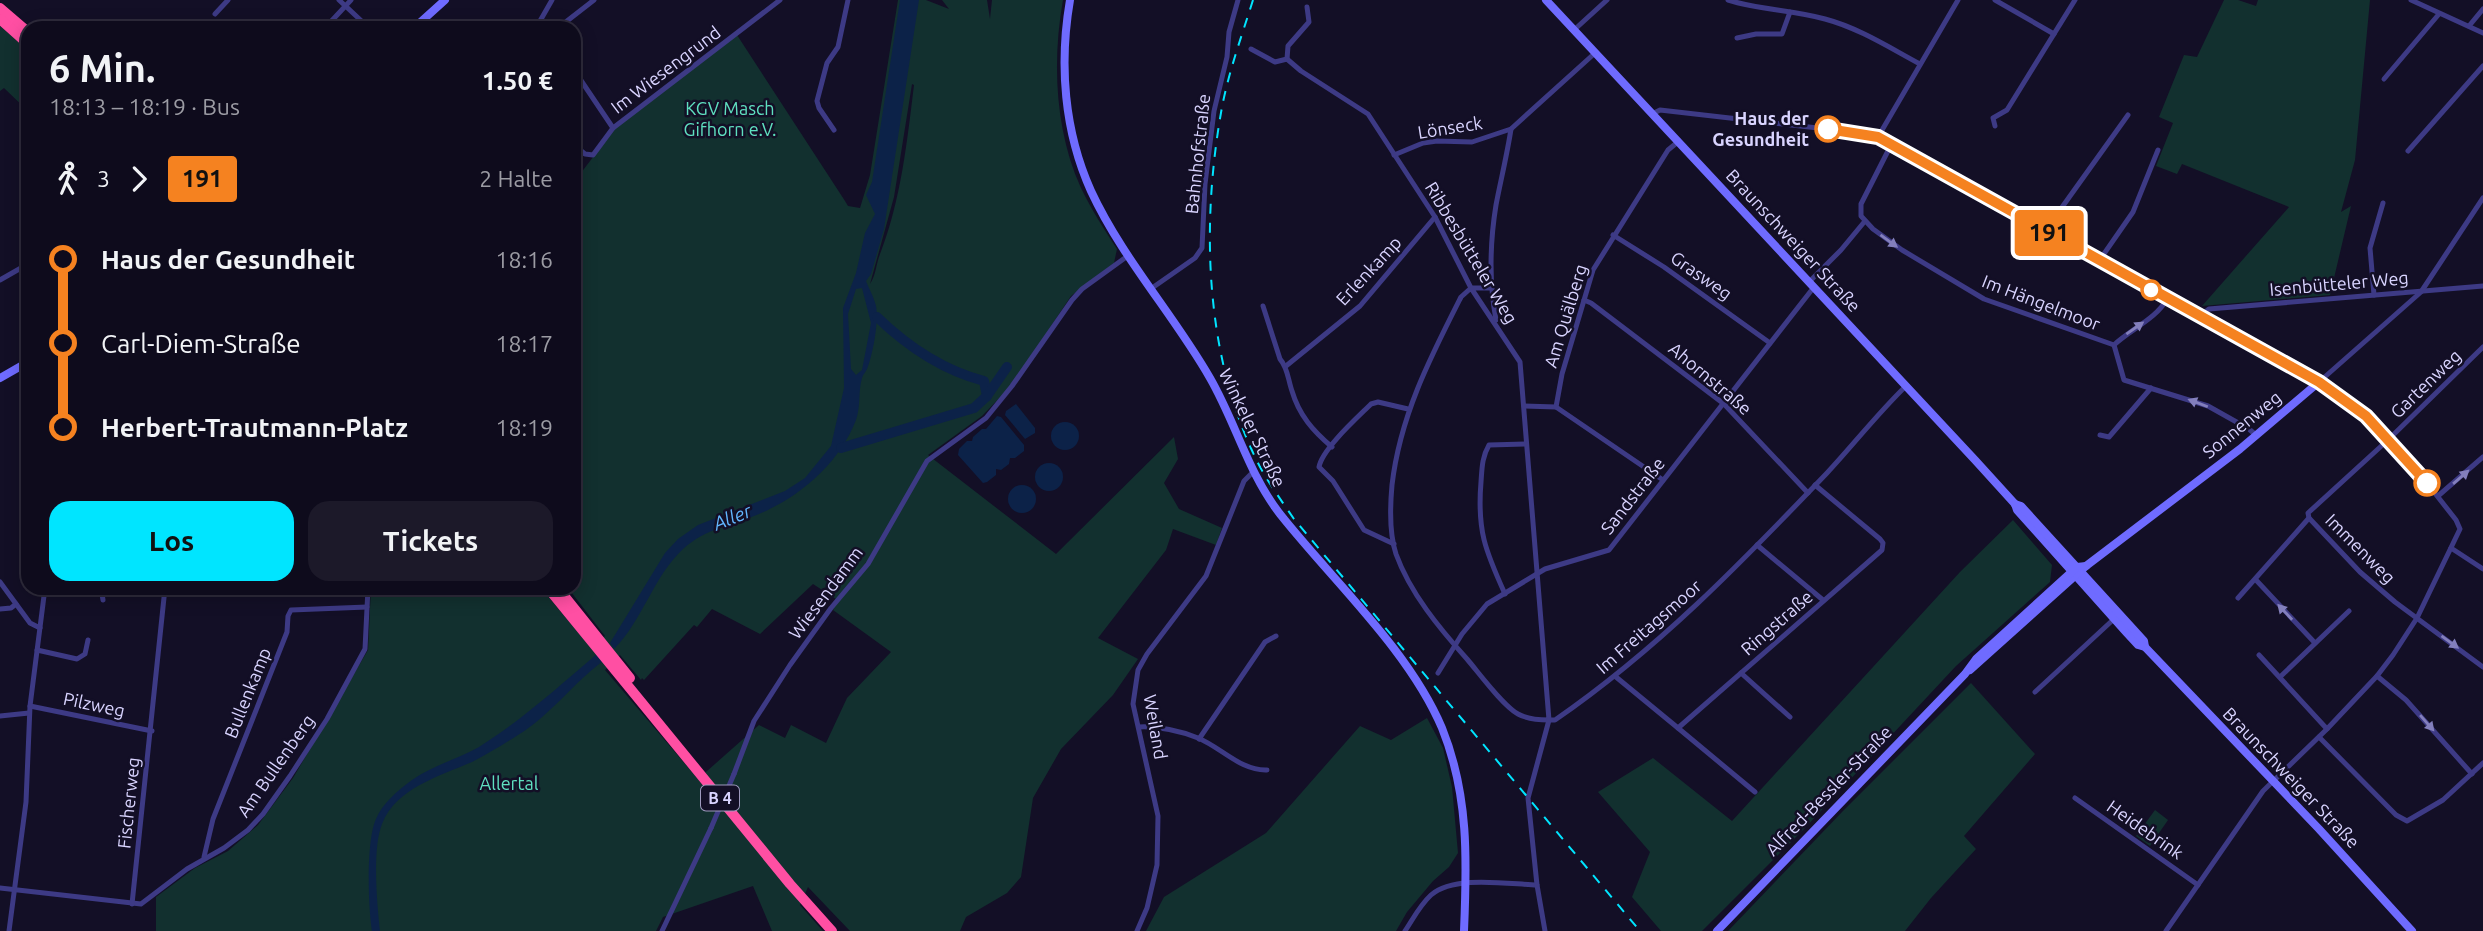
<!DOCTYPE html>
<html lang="de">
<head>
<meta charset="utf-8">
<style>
  :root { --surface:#0e0b1c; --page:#1c1929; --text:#f1f3f6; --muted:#9b9ba3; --line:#2e2b3b; --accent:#00e5ff }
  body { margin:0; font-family:Ubuntu,sans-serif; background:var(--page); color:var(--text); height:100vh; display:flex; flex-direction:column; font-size:26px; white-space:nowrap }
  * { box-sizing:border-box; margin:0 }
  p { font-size:23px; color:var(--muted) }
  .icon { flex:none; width:38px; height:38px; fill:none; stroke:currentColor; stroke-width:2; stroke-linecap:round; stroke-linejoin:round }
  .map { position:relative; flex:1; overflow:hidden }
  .panel { position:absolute; left:21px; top:21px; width:560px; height:574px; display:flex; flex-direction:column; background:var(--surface); border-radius:21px; box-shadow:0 4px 18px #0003,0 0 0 2px var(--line) }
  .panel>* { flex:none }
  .badge { padding:0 14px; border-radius:5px; font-size:24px; line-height:46px }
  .map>.badge { position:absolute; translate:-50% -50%; box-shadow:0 0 0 4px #fff }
  .legs { display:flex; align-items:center; gap:10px; height:77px; padding:0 28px; font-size:23px }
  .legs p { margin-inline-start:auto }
  .head { display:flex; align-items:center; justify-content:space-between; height:119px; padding:0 28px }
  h1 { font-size:38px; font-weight:700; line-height:52px }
  .cta { display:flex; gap:14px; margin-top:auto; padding:14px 28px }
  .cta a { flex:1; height:80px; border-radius:21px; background:var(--accent); color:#111; font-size:28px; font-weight:700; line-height:80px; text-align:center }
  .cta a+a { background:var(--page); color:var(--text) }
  ul { padding:0 28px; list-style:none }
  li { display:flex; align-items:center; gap:24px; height:84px; font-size:26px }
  li i { display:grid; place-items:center; width:10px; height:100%; margin:0 9px; background:currentColor }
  li i::after { content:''; width:18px; height:18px; margin:-9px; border:5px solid; border-radius:50%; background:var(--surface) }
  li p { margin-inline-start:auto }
  li:first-child i { background:linear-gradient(#0000 50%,currentColor 0) }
  li:last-child i { background:linear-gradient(currentColor 50%,#0000 0) }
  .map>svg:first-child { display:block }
</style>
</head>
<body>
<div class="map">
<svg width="2483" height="931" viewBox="0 0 2483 931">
  <rect width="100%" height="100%" fill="#130f26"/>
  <g fill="#12302f" fill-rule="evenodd">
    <path d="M898 0H926L949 9 942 0H987L990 19 992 0H1063C1052 61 1055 131 1081 188 1091 209 1104 229 1117 249L1114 263 1071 296 1012 385 982 416 928 455 1056 554 1174 437 1178 459 1164 483 1179 509 1222 528 1216 545 1173 529 1166 550 1098 638 1138 659 1113 695 1061 749 1033 798 1021 877 1007 893 966 917 960 931H850L808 887 800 905 823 931H772L753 886 663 917 656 931H156V897L195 868 228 851 258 825 293 778 368 650 371 588H541L591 648 605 636 568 588H574V182L616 127 737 35 845 201 848 206 860 208 870 175ZM912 84 914 85C907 142 901 200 880 254 876 264 876 275 870 284L894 197ZM813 584 836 599 833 610 891 652 847 698 826 743 791 725 785 738 759 725 698 779 605 670 620 655 641 680 642 678 644 680 694 625 697 627 712 609 760 634Z"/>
    <polygon points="2224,0 2238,0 2256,6 2258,0 2370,0 2355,160 2341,212 2351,206 2330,295 2202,306 2289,207 2182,164 2177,174 2156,166 2173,123 2159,117 2184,55 2197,57"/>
    <polygon points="0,26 28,50 28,111 4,88 0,91"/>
    <polygon points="2013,520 2052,565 2050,582 1956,666 1805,828 1702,931 1661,931 1632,897 1650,852 1598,792 1653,758 1732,821 1960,572"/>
    <polygon points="1971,683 2035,754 1964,836 1976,849 1931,898 1905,931 1728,931 1842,812"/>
    <polygon points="1427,718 1443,748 1452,787 1458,853 1449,867 1433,881 1407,912 1396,931 1146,931 1164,897 1266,833 1360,726 1391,740"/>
    <polygon points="2155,810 2168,820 2150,846 2136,836"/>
  </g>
  <g fill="#0c2248" fill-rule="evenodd">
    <path d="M900 0H919L884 229 871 274 866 281C869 289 874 297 876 306 879 320 873 355 867 369 866 372 863 374 862 378 858 391 861 406 856 420 839 464 798 499 754 516 727 527 707 528 683 549 653 577 643 620 614 649L610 643 665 553 678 539 698 525 785 491 805 478 831 446 844 388 843 308 856 273 865 233 875 214 866 195 872 182ZM862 288 871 323 862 370 856 375 851 369 848 314 856 289Z"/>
    <polygon points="1016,404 1035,428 1035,433 1025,439 1005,415 1006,411"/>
    <polygon points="997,416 1001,417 1024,445 1024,451 1015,458 1010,458 1009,464 1001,470 996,469 996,475 987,482 983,483 958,455 959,449 967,441 972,441 973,437 982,429 986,429"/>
    <circle cx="1065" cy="436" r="14"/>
    <circle cx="1049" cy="477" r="14"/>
    <circle cx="1022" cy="499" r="14"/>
    <path d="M597 654 603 661C572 684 551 715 518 735 504 744 488 754 472 762 440 776 396 788 382 824 372 849 377 904 380 931H372C368 906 366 841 376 819 382 804 398 790 412 780 432 766 457 759 479 747 522 720 558 687 597 654Z"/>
  </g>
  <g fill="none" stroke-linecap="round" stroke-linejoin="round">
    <g stroke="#0c2248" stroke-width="10">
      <path d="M877 317C908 347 942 370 984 381L987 396"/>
      <polyline points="841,448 974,408 987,396 1007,367"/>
    </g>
    <g stroke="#3d3a85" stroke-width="5">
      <polyline points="339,0 369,28"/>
      <path d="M1728 0C1760 10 1793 10 1825 19 1859 28 1890 48 1920 64"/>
      <polyline points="1995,0 2054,34"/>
      <polyline points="2411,0 2483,33"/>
      <polyline points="215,14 228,0"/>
      <polyline points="2469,26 2483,9"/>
      <polyline points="325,28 351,0"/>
      <polyline points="536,28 552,0"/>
      <polyline points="558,28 594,0"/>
      <polyline points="1574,30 1607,0"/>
      <polyline points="1737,38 1756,34 1782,34 1790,12"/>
      <polyline points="1251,49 1275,62 1287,59"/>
      <path d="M1287 59 1301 71 1368 114 1435 217 1471 288 1520 362 1549 720C1539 720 1527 719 1518 714 1503 706 1479 673 1467 659 1440 629 1410 593 1396 554 1389 533 1390 507 1392 485 1400 416 1430 358 1461 297L1471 288H1490"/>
      <polyline points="1287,59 1288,46 1309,22 1307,7"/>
      <polyline points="574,70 613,128"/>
      <polyline points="2384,79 2439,14"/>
      <polyline points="1652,114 1660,110 1862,133 1878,137 2319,382 2366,416 2416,469 2456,520 2460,529 2417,618 2393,655 2377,676 2327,729 2263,791 2166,931"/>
      <polyline points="1995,126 1993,118 2007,110 2075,0"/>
      <polyline points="834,130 819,108 817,101 827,63 838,47 848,0"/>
      <polyline points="1878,137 1958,0"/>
      <polyline points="574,145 585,154 593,155 613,128 780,0"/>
      <path d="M1891 145 1861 204V216L1873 229 1902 250 1984 299 2114 345C2131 329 2156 319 2167 299"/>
      <polyline points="2408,151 2483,66"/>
      <polyline points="1394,155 1423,143 1437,141 1472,142 1511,129"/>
      <polyline points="2045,231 2128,115"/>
      <polyline points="1613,235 1664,267 1770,343"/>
      <polyline points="2099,261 2133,212 2158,150"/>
      <polyline points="0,280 28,264"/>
      <polyline points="1809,282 1841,250 1865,221"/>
      <polyline points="1152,288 1195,258 1202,248 1205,184 1214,111 1227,57 1229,32 1238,0"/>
      <polyline points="2374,295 2370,248 2383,203"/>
      <polyline points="1584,300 1591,303 1724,404 1808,493"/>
      <path d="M1263 306 1280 359C1288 368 1288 380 1292 391 1299 415 1313 431 1332 447"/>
      <polyline points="2199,317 2209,309 2483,286"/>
      <path d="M1496 320C1489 282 1490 242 1496 205 1501 179 1507 155 1511 129L1595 53"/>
      <polyline points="2114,345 2124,380 2208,406 2249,429 2257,436"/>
      <polyline points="2483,347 2389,439 2308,513 2309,518 2360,572 2395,602 2483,667"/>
      <polyline points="1286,366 1360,306 1435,217"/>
      <polyline points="2319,382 2421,292 2483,198"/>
      <polyline points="1524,406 1556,407 1562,374 1593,270 1668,150 1679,141"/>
      <polyline points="1556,407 1663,480"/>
      <polyline points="27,435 28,435"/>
      <polyline points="2100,435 2109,437 2151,388"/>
      <polyline points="2438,496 2483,457"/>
      <path d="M1394 544 1364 530 1333 481 1319 467C1322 449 1358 417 1371 404L1378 402 1408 409"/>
      <polyline points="1757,545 1823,600"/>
      <polyline points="2451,548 2483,569"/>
      <polyline points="2256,580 2315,643"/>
      <polyline points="0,582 30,623 40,628"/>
      <polyline points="101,588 103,600"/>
      <path d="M1505 594C1485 550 1477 530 1481 482 1482 468 1482 457 1489 445L1525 444"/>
      <polyline points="2238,598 2309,518"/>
      <polyline points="0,609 11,608 16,604"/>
      <polyline points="37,650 77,659 85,654 88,640"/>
      <polyline points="2259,655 2327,729"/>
      <polyline points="1438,673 1462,634 1487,604 1545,569 1609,550 1814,287"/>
      <polyline points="1741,673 1790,717"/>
      <polyline points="2377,676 2406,700 2472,774"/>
      <polyline points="1616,677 1678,728 1882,550 1883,543 1880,539 1815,485"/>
      <polyline points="2280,677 2349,611"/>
      <polyline points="2035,692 2115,618"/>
      <polyline points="30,706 152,731"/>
      <polyline points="0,716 29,713"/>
      <path d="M1139 727C1158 726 1181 731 1198 738 1222 748 1241 771 1267 770"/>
      <polyline points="1678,728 1755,792"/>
      <polyline points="2319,737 2396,815 2407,821 2443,800 2483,763"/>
      <polyline points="1199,739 1265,642 1276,636"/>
      <polyline points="734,774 754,721 790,665 831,608 868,564 927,461 986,418 1012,386 1072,300 1082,289 1129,255"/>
      <polyline points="2075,798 2198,885"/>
      <polyline points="204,857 213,819 287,632 288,616 291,610 367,607"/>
      <polyline points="0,888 141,904 187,869 224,848 248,830 263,814 290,776 327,719 365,649 368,588"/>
      <polyline points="132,904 165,588"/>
      <polyline points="9,931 26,802 30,706 45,588"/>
      <polyline points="662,931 711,828"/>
      <polyline points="1137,931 1147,908 1157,865 1158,816 1133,704 1138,670 1147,654 1206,576 1244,481 1253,472"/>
      <path d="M1405 931C1413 919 1420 905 1431 895 1454 875 1507 884 1537 885"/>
      <path d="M1545 931 1537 885 1528 798 1549 720H1555C1658 649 1741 563 1827 473 1854 444 1878 413 1906 386"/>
    </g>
    <g stroke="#6f6bff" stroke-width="8">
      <path d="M1070 0C1059 64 1064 131 1091 191 1122 258 1174 315 1210 378 1236 423 1248 473 1280 514 1333 581 1409 650 1442 728 1469 795 1467 861 1464 931"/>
      <polyline points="1546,0 1975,460 2015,504 2017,510 2126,632 2138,645 2145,647"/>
      <polyline points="414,28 445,0"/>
      <polyline points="0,378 28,362"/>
      <polyline points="2015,504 2021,506 2144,641 2145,647 2319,829 2412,931"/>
      <polyline points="1970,670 2086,566 2240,449 2319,382"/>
      <polyline points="1717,931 1965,674 1976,659 2077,567 2086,566"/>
    </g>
    <g stroke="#ff4fa3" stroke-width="10">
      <polyline points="0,8 28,32"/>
      <polyline points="0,19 28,44"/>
      <polyline points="548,588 790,884 832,931"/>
      <polyline points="558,588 630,678"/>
    </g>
    <path stroke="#00e5ff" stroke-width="2" stroke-dasharray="10 9" stroke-linecap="butt" d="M1253 0C1242 35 1229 71 1222 107 1201 222 1204 354 1257 461 1267 481 1281 500 1294 519L1640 931"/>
    <polyline stroke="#3d3a85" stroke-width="5" points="711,828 734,774"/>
  </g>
  <defs><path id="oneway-solid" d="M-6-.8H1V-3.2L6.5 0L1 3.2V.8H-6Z" transform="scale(1.75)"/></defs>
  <g fill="#837fbc">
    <use href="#oneway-solid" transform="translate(1889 241) rotate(36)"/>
    <use href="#oneway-solid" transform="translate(2135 328) rotate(-35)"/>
    <use href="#oneway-solid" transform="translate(2198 403) rotate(-159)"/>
    <use href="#oneway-solid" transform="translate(2461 477) rotate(-41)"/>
    <use href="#oneway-solid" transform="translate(2285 612) rotate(-133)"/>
    <use href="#oneway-solid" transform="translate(2450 642) rotate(36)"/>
    <use href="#oneway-solid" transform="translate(2427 723) rotate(49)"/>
  </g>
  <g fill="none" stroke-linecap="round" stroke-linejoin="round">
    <defs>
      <polyline id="line-1" points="1828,129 1878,137 2319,382 2366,416 2427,483"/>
    </defs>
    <use href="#line-1" stroke="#fff" stroke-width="16"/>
    <use href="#line-1" stroke="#f58220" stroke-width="10"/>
  </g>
  <g fill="#fff" stroke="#f58220" stroke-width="3.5">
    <circle cx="1828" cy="129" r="12"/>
    <circle cx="2151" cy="290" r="9"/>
    <circle cx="2427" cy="483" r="12"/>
  </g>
  <g text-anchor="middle" stroke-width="5" stroke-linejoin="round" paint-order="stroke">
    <rect fill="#130f26" stroke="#9e99be" stroke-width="2" x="701" y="785.5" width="38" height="25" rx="5"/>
    <g font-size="16" font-weight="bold" fill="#d9d4ff">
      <text x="720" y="804">B 4</text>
    </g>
    <g font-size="18" fill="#d9d4ff" stroke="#130f26">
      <text transform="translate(666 70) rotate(-37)" y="6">Im Wiesengrund</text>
      <text transform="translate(1450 128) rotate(-9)" y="6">Lönseck</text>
      <text transform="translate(1198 154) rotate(-84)" y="6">Bahnhofstraße</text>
      <text transform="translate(1793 241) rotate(47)" y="6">Braunschweiger Straße</text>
      <text transform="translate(1471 253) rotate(59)" y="6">Ribbesbütteler Weg</text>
      <text transform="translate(1369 271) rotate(-47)" y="6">Erlenkamp</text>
      <text transform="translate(1701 276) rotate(35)" y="6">Grasweg</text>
      <text transform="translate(2339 284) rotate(-5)" y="6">Isenbütteler Weg</text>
      <text transform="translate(2041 303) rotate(21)" y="6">Im Hängelmoor</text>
      <text transform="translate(1566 316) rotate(-73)" y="6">Am Quälberg</text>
      <text transform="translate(1710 379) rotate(40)" y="6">Ahornstraße</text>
      <text transform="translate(2426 384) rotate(-44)" y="6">Gartenweg</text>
      <text transform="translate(2242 425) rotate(-39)" y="6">Sonnenweg</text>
      <text transform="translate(1252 428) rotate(64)" y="6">Winkeler Straße</text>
      <text transform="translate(1633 496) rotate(-52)" y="6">Sandstraße</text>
      <text transform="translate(2360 549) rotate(45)" y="6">Immenweg</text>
      <text transform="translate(826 593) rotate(-53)" y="6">Wiesendamm</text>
      <text transform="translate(1777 623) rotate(-41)" y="6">Ringstraße</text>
      <text transform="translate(1649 627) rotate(-41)" y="6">Im Freitagsmoor</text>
      <text transform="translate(248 693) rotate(-68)" y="6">Bullenkamp</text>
      <text transform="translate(94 705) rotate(12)" y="6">Pilzweg</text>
      <text transform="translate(1155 727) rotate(80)" y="6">Weiland</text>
      <text transform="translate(276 766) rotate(-55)" y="6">Am Bullenberg</text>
      <text transform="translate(2291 778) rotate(46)" y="6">Braunschweiger Straße</text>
      <text transform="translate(1829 791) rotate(-46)" y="6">Alfred-Bessler-Straße</text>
      <text transform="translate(129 803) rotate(-84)" y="6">Fischerweg</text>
      <text transform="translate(2145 830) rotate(35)" y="6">Heidebrink</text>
    </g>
    <g font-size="18" fill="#5fe0c0" stroke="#130f26">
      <text x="730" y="115">KGV Masch<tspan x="730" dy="21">Gifhorn e.V.</tspan></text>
      <text x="509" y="790">Allertal</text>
    </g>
    <g font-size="18" font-weight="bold" fill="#d9d4ff" stroke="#130f26" text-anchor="end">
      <text x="1809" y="125">Haus der<tspan x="1809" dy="21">Gesundheit</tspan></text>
    </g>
    <g font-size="19" font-style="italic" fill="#62b6ff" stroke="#130f26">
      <text transform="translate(732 517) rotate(-22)" y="7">Aller</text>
    </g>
  </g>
</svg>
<b class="badge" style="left:2049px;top:233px;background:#f58220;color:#111">191</b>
<section class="panel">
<div class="head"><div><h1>6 Min.</h1><p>18:13 – 18:19 · Bus</p></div><b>1.50 €</b></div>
<div class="legs"><svg class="icon" aria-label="walk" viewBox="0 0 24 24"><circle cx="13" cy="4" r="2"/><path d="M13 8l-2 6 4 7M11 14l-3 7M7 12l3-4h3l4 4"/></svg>3<svg class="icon" aria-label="forward" viewBox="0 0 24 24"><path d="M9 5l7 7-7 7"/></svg><b class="badge" style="background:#f58220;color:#111">191</b><p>2 Halte</p></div>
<ul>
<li><i style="color:#f58220"></i><b>Haus der Gesundheit</b><p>18:16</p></li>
<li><i style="color:#f58220"></i><span>Carl-Diem-Straße</span><p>18:17</p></li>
<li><i style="color:#f58220"></i><b>Herbert-Trautmann-Platz</b><p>18:19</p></li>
</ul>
<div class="cta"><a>Los</a><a>Tickets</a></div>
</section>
</div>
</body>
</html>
